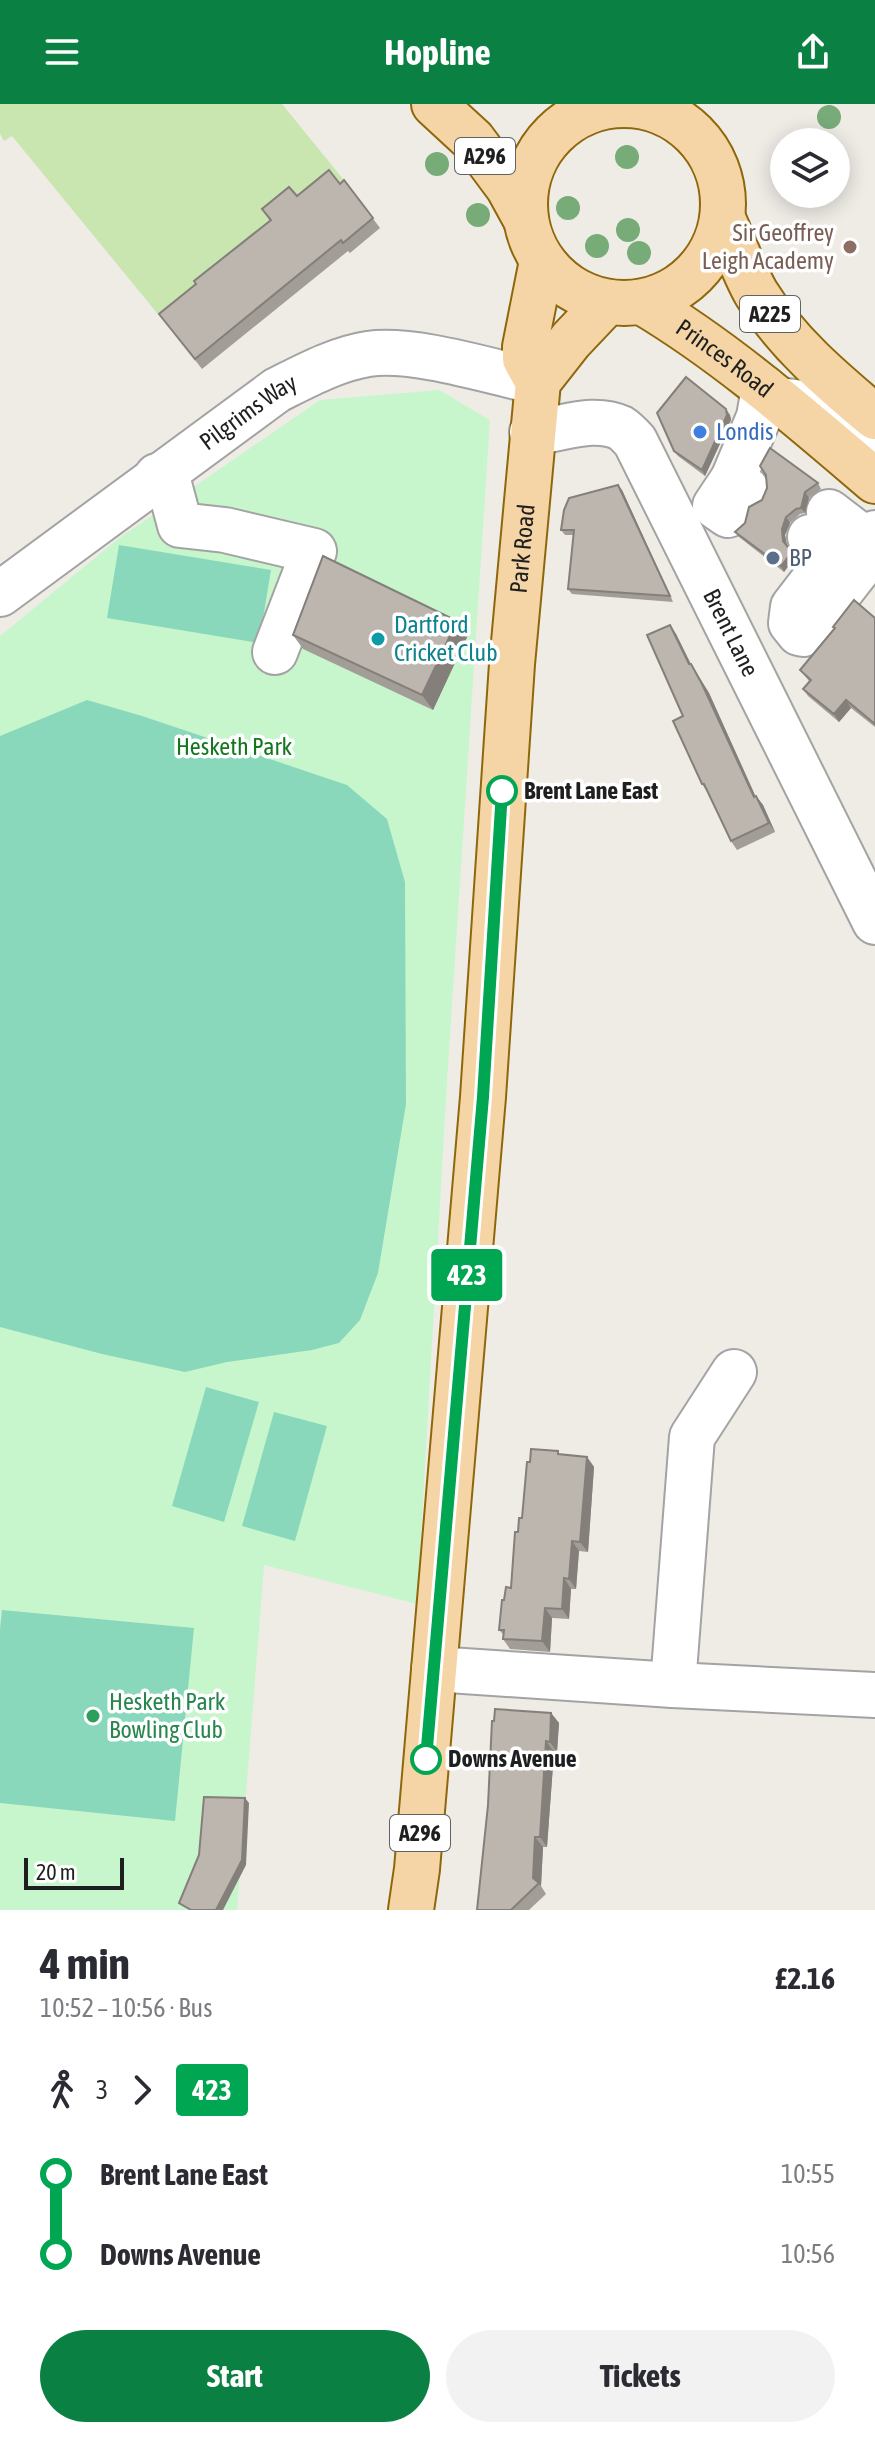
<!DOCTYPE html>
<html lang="en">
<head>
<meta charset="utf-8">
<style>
  :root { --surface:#fff; --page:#f2f2f3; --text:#2b2b33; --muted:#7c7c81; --accent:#0b8043 }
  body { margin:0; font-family:"Asap Condensed",sans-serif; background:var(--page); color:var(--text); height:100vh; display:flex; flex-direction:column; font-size:30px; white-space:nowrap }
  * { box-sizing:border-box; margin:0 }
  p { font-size:26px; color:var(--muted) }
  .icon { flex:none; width:44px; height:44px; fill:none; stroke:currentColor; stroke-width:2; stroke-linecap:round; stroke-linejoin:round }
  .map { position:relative; height:1806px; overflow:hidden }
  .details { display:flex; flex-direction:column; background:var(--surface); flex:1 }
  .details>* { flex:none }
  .badge { padding:0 16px; border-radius:6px; font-size:28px; line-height:52px }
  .tools { position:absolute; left:770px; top:24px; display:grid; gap:16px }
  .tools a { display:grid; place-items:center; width:80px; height:80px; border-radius:50%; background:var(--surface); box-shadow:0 4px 20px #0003; font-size:40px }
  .scale { position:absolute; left:24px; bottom:20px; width:100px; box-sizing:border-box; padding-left:8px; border:4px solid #1f1f1f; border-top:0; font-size:22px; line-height:28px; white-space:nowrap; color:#1f1f1f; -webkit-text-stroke:6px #fff; paint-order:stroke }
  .map>.badge { position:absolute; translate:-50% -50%; box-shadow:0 0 0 4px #fff }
  .legs { display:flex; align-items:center; gap:12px; height:88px; padding:0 40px; font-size:26px }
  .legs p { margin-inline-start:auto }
  .summary { display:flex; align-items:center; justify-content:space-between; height:136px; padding:0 40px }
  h1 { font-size:44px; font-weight:700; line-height:60px }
  .button { display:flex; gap:16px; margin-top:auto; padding:16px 40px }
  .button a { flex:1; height:92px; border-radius:48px; background:var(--accent); color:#fff; font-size:32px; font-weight:700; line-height:92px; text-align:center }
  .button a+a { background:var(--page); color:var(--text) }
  ul { padding:0 40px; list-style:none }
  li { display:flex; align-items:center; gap:28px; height:80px; font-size:30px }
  li i { display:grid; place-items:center; width:12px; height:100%; margin:0 10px; background:currentColor }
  li i::after { content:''; width:20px; height:20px; margin:-10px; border:6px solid; border-radius:50%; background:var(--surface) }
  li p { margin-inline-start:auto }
  li:first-child i { background:linear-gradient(#0000 50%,currentColor 0) }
  li:last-child i { background:linear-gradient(currentColor 50%,#0000 0) }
  header { display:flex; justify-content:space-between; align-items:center; height:104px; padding:0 40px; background:var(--accent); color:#fff; font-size:36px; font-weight:700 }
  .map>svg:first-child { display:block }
</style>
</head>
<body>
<header><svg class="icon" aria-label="menu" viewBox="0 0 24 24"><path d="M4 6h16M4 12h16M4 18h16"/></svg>Hopline<svg class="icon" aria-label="share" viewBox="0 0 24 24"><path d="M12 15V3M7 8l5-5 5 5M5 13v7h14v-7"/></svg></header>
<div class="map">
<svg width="875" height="1806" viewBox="0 0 875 1806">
  <rect width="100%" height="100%" fill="#efece6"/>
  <polygon fill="#c9e5b0" points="0,0 282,0 352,86 279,127 166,220 12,32 4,37 0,30"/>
  <polygon fill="#c7f6cc" points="439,286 490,316 447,978 417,1500 264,1461 237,1806 0,1806 0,532 118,435 320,296"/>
  <g fill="#8ad8bc">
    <polygon points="119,441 271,466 259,539 107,514"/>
    <polygon points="87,596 142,612 347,681 387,715 405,778 406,1000 378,1169 360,1216 339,1239 312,1246 227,1258 185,1268 102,1250 0,1223 0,632"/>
    <polygon points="206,1283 259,1298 224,1418 172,1402"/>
    <polygon points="274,1308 327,1322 295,1437 242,1422"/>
    <polygon points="2,1506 194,1524 175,1717 0,1699 0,1525"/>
  </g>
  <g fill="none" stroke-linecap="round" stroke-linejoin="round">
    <defs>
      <g id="minor">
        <polyline points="779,296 828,302 875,340"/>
        <path id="s1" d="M532 328C562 326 592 311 621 324 626 327 631 333 635 337L875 818"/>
        <polyline points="157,372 169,380 180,421 225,426 314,447 275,548"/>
        <polyline points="746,385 733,375 759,313 764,284"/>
        <polyline points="728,411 715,402 733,375"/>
        <polyline points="810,433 835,452 863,434 875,429"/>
        <polyline points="813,477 793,503 791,519 799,529 803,530 819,515 865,456 863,434 829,408"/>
        <path id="s2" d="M0 490 277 286C305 272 336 255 368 250 414 243 492 268 538 278"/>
        <polyline points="434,1565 673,1581 875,1591"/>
        <polyline points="673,1581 692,1333 734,1268"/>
      </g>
      <g id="major">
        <polyline points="434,0 473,36 508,83 525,114"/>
        <circle cx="624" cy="100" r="99"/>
        <path d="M723 115C734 139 743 166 756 189 786 238 831 276 875 313"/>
        <path id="s3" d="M642 198C726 248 801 314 875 377"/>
        <polyline points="538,278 525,255 525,243 542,157"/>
        <path id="s4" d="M411 1806 417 1765 483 993 512 560 538 278 571 236 607 198"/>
      </g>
    </defs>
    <use href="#minor" stroke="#a3a3a3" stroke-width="48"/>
    <use href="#major" stroke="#8f670b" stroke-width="48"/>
    <use href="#minor" stroke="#fff" stroke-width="44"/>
    <use href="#major" stroke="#f5d5a6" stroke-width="44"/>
  </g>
  <g fill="#77ac79">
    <circle cx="829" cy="13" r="12"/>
    <circle cx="627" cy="53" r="12"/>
    <circle cx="437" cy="60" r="12"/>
    <circle cx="568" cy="104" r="12"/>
    <circle cx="478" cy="111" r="12"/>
    <circle cx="628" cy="126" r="12"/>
    <circle cx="597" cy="142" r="12"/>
    <circle cx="639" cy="149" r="12"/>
  </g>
  <g fill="#a29d96">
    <polygon points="344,76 380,124 350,149 348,147 202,265 159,210 196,180 270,117 262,105 297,92 340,80"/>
    <polygon points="730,311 731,316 705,372 678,352 674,347"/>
    <polygon points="818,379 821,385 809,394 805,409 800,410 790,419 785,431 787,441 795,453 784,468 739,433 735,428"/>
    <polygon points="622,386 673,498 572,490 568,485 574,431 565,431 561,426"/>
    <polygon points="875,514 875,623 851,604 839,618 808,592 803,585 809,577 800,566"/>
    <polygon points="457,517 468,531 433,606 303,545 293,531"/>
    <polygon points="670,521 676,530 691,560 709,589 755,692 756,692 763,701 775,728 737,746 731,737 708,689 702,680 683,612"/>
    <polygon points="558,1347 560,1351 587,1353 594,1363 588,1448 579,1447 576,1485 571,1485 569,1515 552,1514 550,1548 510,1545 503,1535 504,1531 499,1526 504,1496 511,1484 518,1428 522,1414"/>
    <polygon points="551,1609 559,1619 557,1648 554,1648 547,1743 543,1743 541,1782 546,1790 529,1806 477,1806"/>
  </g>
  <g fill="#847f7a">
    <polygon points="726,305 730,311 731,316 705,372 702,366"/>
    <polygon points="618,381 622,386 673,498 670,492"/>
    <polygon points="805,388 809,394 805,409 801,404"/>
    <polygon points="786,413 790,419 785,431 787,442 783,437 782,425"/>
    <polygon points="792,448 795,453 784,468 781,462"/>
    <polygon points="457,517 468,531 433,606 422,591"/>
    <polygon points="670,521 676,530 695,569 689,560"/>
    <polygon points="691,560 709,589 760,702 754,693"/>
    <polygon points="846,596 851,604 839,618 834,610"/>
    <polygon points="756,692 763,701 775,728 769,719"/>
    <polygon points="587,1353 594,1363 588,1448 580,1438"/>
    <polygon points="572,1437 579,1447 576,1485 569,1475"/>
    <polygon points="564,1474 571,1485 569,1515 562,1505"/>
    <polygon points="545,1504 552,1514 550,1548 542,1537"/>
    <polygon points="551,1609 559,1619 557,1648 550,1638"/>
    <polygon points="546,1637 554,1648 547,1743 540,1733"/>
    <polygon points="245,1694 249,1699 246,1761 223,1806 216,1806"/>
    <polygon points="535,1733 543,1743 541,1782 533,1774"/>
  </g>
  <g fill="#bcb6af" stroke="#847f7a" stroke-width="2">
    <polygon points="329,66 340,80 344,76 373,114 343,139 341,136 195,255 159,210 196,180 194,177 271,116 262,105 289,83 297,92"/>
    <polygon points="686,273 726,305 727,311 702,366 674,347 657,309"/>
    <polygon points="770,344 818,379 805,388 801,404 796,405 786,413 782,425 783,437 792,448 781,462 735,428 745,419 749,403 762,396 767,384 766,371 760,362"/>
    <polygon points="618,381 670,492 568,485 574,426 561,426 564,406 569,394"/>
    <polygon points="323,452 457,517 422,591 293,531"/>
    <polygon points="854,496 875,514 875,620 846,596 834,610 803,585 811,576 800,566 835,524 833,523"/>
    <polygon points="670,521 689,560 691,560 702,580 754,693 756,692 769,719 731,737 704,680 702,680 673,617 683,612 647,531"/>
    <polygon points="531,1345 558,1347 558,1350 587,1353 580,1438 572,1437 569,1475 564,1474 562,1505 545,1504 542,1537 503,1535 504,1526 499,1526 502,1496 504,1496 506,1483 511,1484 515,1428 518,1428 519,1414 522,1414 527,1358 530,1358"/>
    <polygon points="495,1605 551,1609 550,1638 546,1637 540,1733 535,1733 533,1774 539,1779 511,1806 477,1806 488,1701 492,1617 494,1617"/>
    <polygon points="204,1693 245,1694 242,1756 216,1806 191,1806 179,1799 199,1751"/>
  </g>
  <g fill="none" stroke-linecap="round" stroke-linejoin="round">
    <defs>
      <polyline id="line-1" points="426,1655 483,993 502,687"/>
    </defs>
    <use href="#line-1" stroke="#fff" stroke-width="18"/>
    <use href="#line-1" stroke="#00a651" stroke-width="12"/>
  </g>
  <circle fill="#8d6e63" stroke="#fff" stroke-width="3" cx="850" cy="143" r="8"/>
  <circle fill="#3f7fe0" stroke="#fff" stroke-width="3" cx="700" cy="328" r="8"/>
  <circle fill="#5c6f8a" stroke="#fff" stroke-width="3" cx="773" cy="454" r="8"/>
  <circle fill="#0f9aa8" stroke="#fff" stroke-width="3" cx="378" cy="535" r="8"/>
  <g fill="#fff" stroke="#00a651" stroke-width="4">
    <circle cx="502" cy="687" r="14"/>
    <circle cx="426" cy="1655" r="14"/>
  </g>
  <circle fill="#2e9e5b" stroke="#fff" stroke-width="3" cx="93" cy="1612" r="8"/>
  <g text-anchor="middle" stroke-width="7" stroke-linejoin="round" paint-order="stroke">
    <g fill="#fff" stroke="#626262" stroke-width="2">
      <rect x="455" y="34" width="60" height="36" rx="6"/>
      <rect x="740" y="192" width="60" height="36" rx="6"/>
      <rect x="390" y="1711" width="60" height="36" rx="6"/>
    </g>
    <g font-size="22" font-weight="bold" fill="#1f1f1f">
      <text x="485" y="60">A296</text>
      <text x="770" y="218">A225</text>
      <text x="420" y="1737">A296</text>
    </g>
    <g font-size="24" fill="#785e54" stroke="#fff" text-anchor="end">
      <text x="834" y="137">Sir Geoffrey<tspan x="834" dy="28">Leigh Academy</tspan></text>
    </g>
    <g font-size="24" fill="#1f1f1f" stroke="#fff">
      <text dy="8" stroke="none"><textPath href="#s3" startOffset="100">Princes Road</textPath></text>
      <text dy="8" stroke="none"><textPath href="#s2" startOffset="308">Pilgrims Way</textPath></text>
      <text dy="8" stroke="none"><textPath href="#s4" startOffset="1366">Park Road</textPath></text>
      <text dy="8" stroke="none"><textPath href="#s1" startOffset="324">Brent Lane</textPath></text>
    </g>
    <g font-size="24" fill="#366cbe" stroke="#fff" text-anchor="start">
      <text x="716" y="336">Londis</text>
    </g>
    <g font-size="24" fill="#4e5e75" stroke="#fff" text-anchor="start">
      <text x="789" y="462">BP</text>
    </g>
    <g font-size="24" fill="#0d838f" stroke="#fff" text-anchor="start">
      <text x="394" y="529">Dartford<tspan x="394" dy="28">Cricket Club</tspan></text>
    </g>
    <g font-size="24" fill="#14771f" stroke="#fff">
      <text x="234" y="651">Hesketh Park</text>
    </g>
    <g font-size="24" font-weight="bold" fill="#1f1f1f" stroke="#fff" text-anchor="start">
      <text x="524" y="695">Brent Lane East</text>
      <text x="448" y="1663">Downs Avenue</text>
    </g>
    <g font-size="24" fill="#27864d" stroke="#fff" text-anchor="start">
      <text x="109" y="1606">Hesketh Park<tspan x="109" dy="28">Bowling Club</tspan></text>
    </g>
  </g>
</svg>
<div class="tools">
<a><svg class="icon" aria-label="layers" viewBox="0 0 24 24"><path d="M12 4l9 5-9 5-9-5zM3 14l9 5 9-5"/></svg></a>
</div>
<div class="scale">20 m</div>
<b class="badge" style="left:467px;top:1171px;background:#00a651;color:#fff">423</b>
</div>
<section class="details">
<div class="summary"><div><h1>4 min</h1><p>10:52 – 10:56 · Bus</p></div><b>£2.16</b></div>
<div class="legs"><svg class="icon" aria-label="walk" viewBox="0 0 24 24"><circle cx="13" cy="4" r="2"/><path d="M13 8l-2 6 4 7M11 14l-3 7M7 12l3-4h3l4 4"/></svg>3<svg class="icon" aria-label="forward" viewBox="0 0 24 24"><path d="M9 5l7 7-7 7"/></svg><b class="badge" style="background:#00a651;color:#fff">423</b></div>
<ul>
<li><i style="color:#00a651"></i><b>Brent Lane East</b><p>10:55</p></li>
<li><i style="color:#00a651"></i><b>Downs Avenue</b><p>10:56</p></li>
</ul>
<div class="button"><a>Start</a><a>Tickets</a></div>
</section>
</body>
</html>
